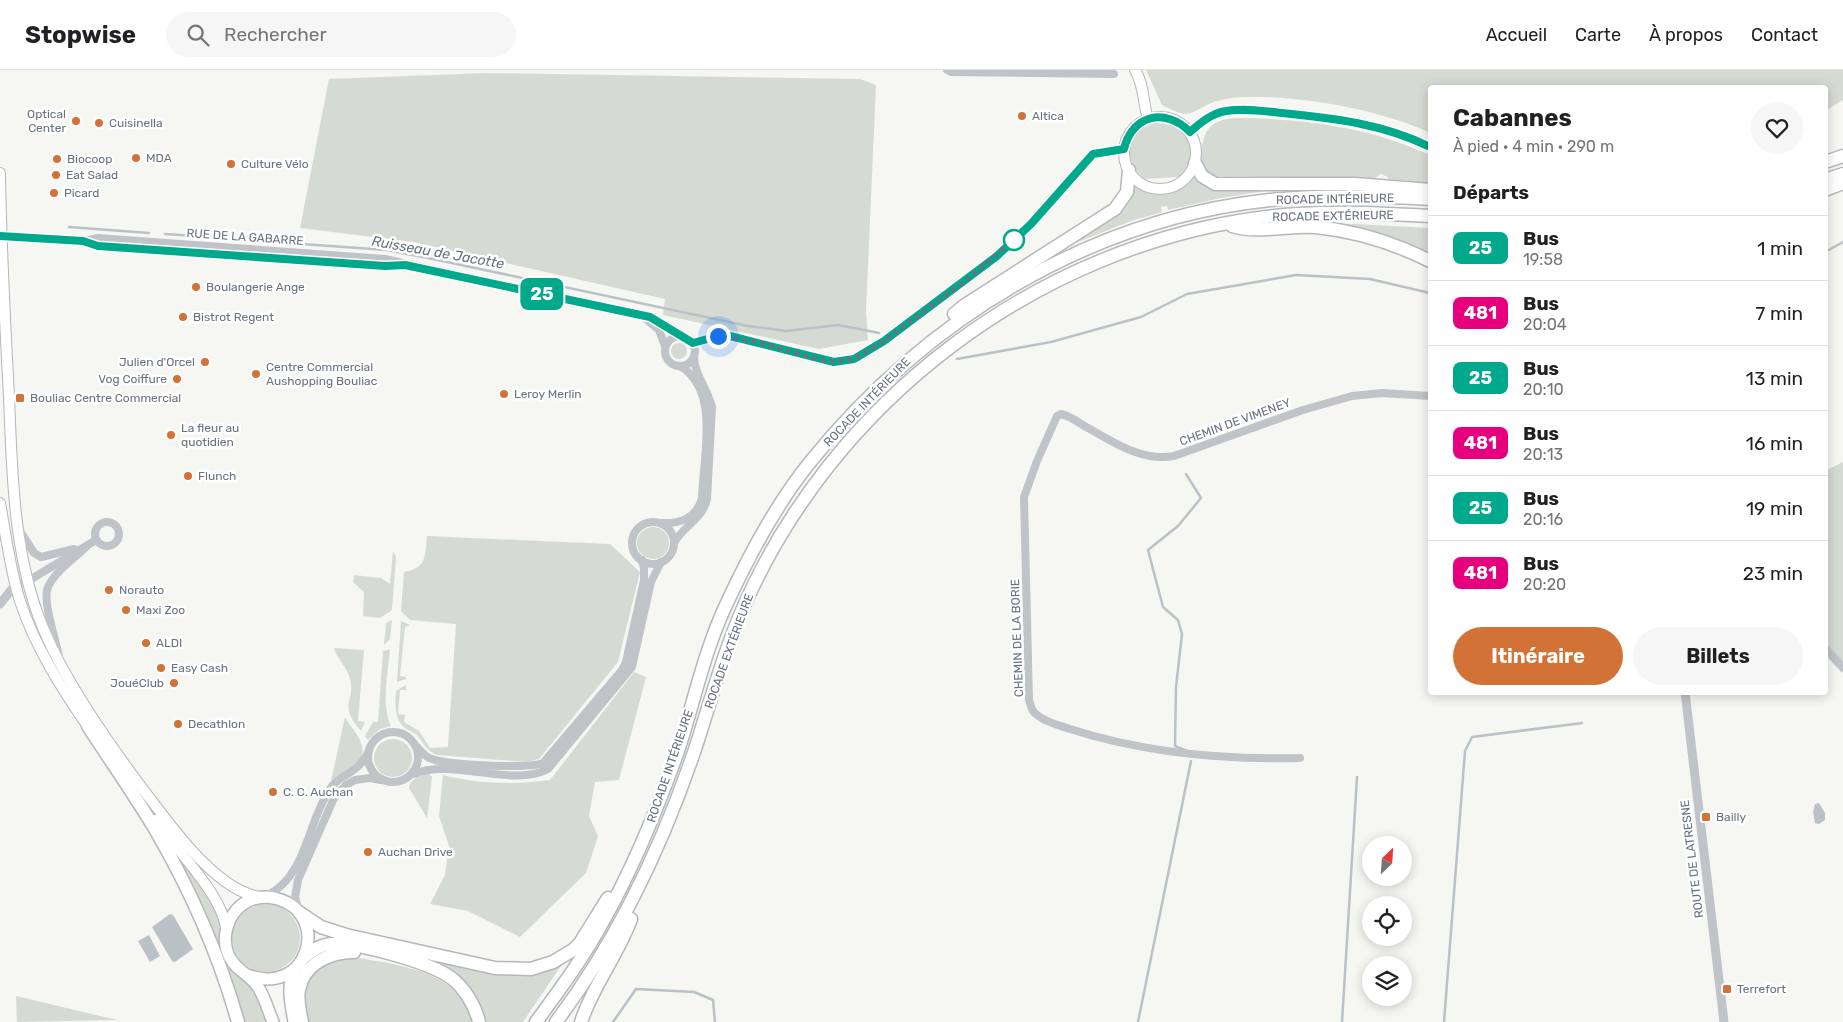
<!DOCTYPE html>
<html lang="fr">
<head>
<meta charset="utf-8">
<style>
  :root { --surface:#fff; --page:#f6f6f6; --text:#202124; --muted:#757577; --line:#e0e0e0; --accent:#d27237 }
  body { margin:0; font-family:Rubik,sans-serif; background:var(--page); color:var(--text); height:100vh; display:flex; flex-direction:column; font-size:19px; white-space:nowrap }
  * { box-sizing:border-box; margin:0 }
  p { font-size:16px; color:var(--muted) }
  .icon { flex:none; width:28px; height:28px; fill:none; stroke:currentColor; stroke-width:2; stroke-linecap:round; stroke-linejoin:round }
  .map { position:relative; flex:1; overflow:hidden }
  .panel { position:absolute; left:1428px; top:15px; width:400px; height:610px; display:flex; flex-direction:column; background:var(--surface); border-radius:5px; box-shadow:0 2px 12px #0003 }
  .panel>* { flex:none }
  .badge { padding:0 10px; border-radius:8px; font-size:18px; line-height:32px }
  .needle { width:32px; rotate:25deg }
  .buttons { position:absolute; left:1362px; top:766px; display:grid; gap:10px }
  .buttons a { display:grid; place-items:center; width:50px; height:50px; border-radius:50%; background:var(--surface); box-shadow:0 2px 12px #0003; font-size:25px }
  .you { position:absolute; width:25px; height:25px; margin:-12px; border:4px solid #fff; border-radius:50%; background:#1a73e8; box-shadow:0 0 0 8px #1a73e833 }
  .map>.badge { position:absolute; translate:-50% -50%; box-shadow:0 0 0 2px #fff }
  h2 { padding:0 25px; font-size:19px; line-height:45px }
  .round { display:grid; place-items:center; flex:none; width:52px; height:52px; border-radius:26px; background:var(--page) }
  .overview { display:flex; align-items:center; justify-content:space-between; height:85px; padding:0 25px }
  h1 { font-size:24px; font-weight:700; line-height:38px }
  .primary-button { display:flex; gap:10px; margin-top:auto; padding:10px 25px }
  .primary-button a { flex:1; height:58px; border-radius:30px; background:var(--accent); color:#fff; font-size:20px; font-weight:700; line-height:58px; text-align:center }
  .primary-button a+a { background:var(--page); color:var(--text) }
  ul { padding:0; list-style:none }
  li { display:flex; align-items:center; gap:15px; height:65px; padding:0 25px; border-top:1px solid var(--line) }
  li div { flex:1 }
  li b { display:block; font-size:19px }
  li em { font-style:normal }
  li .badge { min-width:55px; font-weight:700; text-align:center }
  header { display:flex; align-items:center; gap:30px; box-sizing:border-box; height:70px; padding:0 25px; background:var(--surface); border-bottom:1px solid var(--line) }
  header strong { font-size:24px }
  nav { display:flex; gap:28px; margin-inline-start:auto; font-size:18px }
  .search { width:350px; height:45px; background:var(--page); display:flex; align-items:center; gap:12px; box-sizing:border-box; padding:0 18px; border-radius:28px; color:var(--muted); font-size:19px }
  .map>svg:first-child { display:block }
</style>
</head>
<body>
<header>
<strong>Stopwise</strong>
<div class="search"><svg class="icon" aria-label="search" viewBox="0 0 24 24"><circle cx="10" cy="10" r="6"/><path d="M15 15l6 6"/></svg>Rechercher</div>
<nav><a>Accueil</a><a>Carte</a><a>À propos</a><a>Contact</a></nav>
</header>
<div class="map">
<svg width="1843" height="952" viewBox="0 0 1843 952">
  <rect width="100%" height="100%" fill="#f6f6f3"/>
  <g fill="#d5dbd3">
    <path d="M1146 0H1843V30L1825 41V18H1430V63C1382 40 1302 26 1248 27 1236 27 1222 29 1211 33 1204 36 1194 43 1187 44 1179 44 1169 38 1162 35Z"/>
    <polygon points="486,3 860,9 876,15 866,241 868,270 819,279 663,245 665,229 413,172 300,158 329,9"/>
    <path d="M1234 48C1301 48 1369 57 1430 85V113L1388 109V107L1381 104 1375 108 1211 106 1199 94C1204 68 1202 51 1234 48Z"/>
    <path d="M1159 52C1189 56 1203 85 1179 107L1145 109C1119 89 1128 59 1159 52Z"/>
    <path d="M1194 105 1200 111 1272 120 1221 128 1168 140 1167 136 1161 137 1162 142 1131 151 1068 176 1124 140 1132 114C1154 127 1178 126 1194 105Z"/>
    <polygon points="1355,154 1430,158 1430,184 1333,155"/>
    <circle cx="679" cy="281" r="8"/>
    <polygon points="1843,392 1843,593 1825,573 1825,401"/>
    <circle cx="653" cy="473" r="16"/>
    <path d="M427 466 610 474 640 502 618 592 539 689 526 692 437 685C427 681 424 674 418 666 414 662 409 661 405 658 394 649 395 633 396 621L406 615V620H400L398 644 405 645 404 652 419 661 430 678 448 677 456 554 410 550 401 541 404 502C427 498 425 486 427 466Z"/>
    <polygon points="393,481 396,487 392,540 380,548 363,546 364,522 353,512 354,505 381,508 390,514"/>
    <polygon points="392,550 390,569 384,575 386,553"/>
    <polygon points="401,551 410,555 405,557 400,606 406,607 406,609 397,612"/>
    <path d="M334 578 364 580 358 651 365 652 361 661C337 633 356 633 350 609 347 597 336 587 334 578Z"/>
    <path d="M390 579C388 603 381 634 391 656L380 659 368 670 365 666 373 652H378L383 581Z"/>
    <path d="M634 602 646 607 619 710 595 712 589 746 598 766 586 803 520 867 468 841 430 834 445 805 449 776 439 746 443 705C478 714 514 715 550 710Z"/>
    <path d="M345 647C354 663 367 671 361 691L331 711Z"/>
    <circle cx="393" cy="688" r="19"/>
    <polygon points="421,703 428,703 432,707 427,748 409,718 410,713"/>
    <polygon points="174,781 216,836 221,854 219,875 222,887 229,898 254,919 267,952 243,952"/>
    <circle cx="266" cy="868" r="34"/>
    <path d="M348 886C394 895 459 898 473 952H305L304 912 324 891Z"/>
    <path d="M565 890 523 952H484C472 922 465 904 433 891L492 902Z"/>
    <polygon points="16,926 117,950 17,952"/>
  </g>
  <g fill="#bac2c7">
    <polygon points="1819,733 1825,743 1825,750 1819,754 1815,753 1813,742 1815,734"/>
    <polygon points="170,844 173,845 193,879 175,892 172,891 152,857"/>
    <polygon points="149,865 160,886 150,892 138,871"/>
  </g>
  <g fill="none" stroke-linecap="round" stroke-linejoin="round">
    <g stroke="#bac2c7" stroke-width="2.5">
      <polyline points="69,157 149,163"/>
      <polyline points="165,164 273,171"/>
      <polyline points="287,173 387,180 433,189 748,256 786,261 838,255 879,263"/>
      <polyline points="1825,182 1843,172"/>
      <polyline points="957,289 1051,272 1141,247 1187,224 1296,205 1370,209 1430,223"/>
      <polyline points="1186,404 1201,428 1178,456 1148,480 1163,537 1178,550 1182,564 1176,617 1175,676 1187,681"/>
      <polyline points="613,952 636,919 694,922 713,930 715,952"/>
      <polyline points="1138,952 1191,691"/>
      <polyline points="1342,952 1357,707"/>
      <polyline points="1444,952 1465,681 1472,667 1582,653"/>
    </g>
    <defs>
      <g id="secondary">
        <path d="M1135 0C1144 14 1143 33 1148 49"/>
        <circle cx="1160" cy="83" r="36"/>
        <path d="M0 103C1 178 5 252 9 327 12 399 13 476 38 545 60 607 117 686 158 739 180 768 222 823 261 827"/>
        <path d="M0 433C6 466 10 499 20 531 35 577 63 621 91 661"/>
        <path d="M155 750C176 779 222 825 226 858"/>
      </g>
      <g id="primary">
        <path d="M245 904C308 930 332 845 278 829 268 826 257 827 248 831 225 843 217 876 236 896 242 902 250 907 256 914 264 924 268 940 273 952"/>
        <path d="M294 952C291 933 286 916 295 899"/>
      </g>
      <g id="trunk">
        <polyline points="1825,92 1843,86"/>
        <polyline points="1195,93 1202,106 1215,114 1355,114 1430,120"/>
        <polyline points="1825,110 1843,104"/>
        <polyline points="1825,120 1843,113"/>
        <path d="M1232 156C1256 164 1289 155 1316 157 1356 161 1394 173 1430 191"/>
        <polyline points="954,244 965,235 1115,139 1127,122 1129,100"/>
        <path d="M88 656C110 690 134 724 155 759 190 819 219 885 238 952"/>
        <polyline points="300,843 321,857 346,865 495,898 531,899 553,892 573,880 580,873 608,828"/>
        <path d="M304 887C312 880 320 875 331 874 358 872 428 892 450 907 464 917 475 935 479 952"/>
        <path d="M302 952C300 942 297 930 299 920 303 894 330 882 354 882"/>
        <path d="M536 952C561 918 586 884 606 846 635 794 658 737 678 681 694 632 704 582 726 535 749 485 776 434 811 391 924 251 1088 149 1270 130 1323 125 1377 126 1430 129"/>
        <path d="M556 952C617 871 660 781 693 685 709 638 721 589 741 543 831 331 1038 175 1266 147 1320 140 1376 143 1430 146"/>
        <path d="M581 952C593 915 618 885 631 849"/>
      </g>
    </defs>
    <use href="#secondary" stroke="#b3b6bb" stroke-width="12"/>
    <use href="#primary" stroke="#b4b6bb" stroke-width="14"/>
    <use href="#trunk" stroke="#b5b7bb" stroke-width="15"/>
    <g stroke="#c0c3c7" stroke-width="8">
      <polyline points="947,0 951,2 1114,4"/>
      <polyline points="0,166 83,171 98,168 385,189 650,247 678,265"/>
      <polyline points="85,171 98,176 397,195"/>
      <polyline points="646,249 659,260 665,276"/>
      <circle cx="680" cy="281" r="15"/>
      <polyline points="693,273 712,266 730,266 834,292 845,291 866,284 997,186 1031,154 1093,84 1125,79"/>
      <circle cx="107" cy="464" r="12"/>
      <circle cx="653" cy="473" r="21"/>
      <path d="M660 453C680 454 696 449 702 428 703 388 721 320 680 296"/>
      <polyline points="20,461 34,483 41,487 74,479"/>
      <path d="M674 473C683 456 703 449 707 429L712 337C708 319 694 305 694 286"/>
      <polyline points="16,514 28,511 96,470"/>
      <polyline points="1825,578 1843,598"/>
      <path d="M59 587C56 569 42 532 48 517 55 501 74 489 86 477"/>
      <circle cx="393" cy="687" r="25"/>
      <path d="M417 677C421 682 425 687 432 689 448 695 527 699 543 693L622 600 626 592 644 510V498L642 490"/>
      <path d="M1300 688C1222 690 1145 683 1070 659 1059 655 1041 651 1033 641 1031 638 1030 633 1029 630L1024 427 1037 391 1057 346 1061 344C1070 346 1078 352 1086 357 1114 372 1141 392 1174 386L1303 340 1352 326 1382 323 1430 326"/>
      <path d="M413 704C454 688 512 718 548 699L632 597 651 512 661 492"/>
      <path d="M266 826C307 807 307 752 330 719 340 703 356 706 368 683"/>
      <polyline points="299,842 295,827 298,810 334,728 346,715 355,710 370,708 381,710"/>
    </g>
    <g stroke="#c0c3c7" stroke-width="9">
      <path d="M1190 62C1200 53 1212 43 1226 41 1242 38 1262 41 1279 43 1330 47 1383 53 1430 77"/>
      <polyline points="0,534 16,514"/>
      <polyline points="1685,622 1724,952"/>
    </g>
    <use href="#secondary" stroke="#fff" stroke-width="10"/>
    <use href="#primary" stroke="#fff" stroke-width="11"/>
    <use href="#trunk" stroke="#fff" stroke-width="12"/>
  </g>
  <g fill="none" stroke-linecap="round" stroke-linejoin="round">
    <defs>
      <path id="line" d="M0 166 83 171 98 176 385 196 405 195 650 247 693 273 718 266H730L834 292 854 289 884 271 997 186 1031 154 1093 84 1124 79C1132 45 1165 37 1190 62 1200 53 1212 43 1226 41 1244 38 1264 41 1282 43 1333 48 1384 54 1430 77"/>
    </defs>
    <use href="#line" stroke="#fff" stroke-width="11"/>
    <use href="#line" stroke="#00a98b" stroke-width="8"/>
    <polyline stroke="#687281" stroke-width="5" stroke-dasharray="0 9" points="718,266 757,272 821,290 834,292 854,289 884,271 968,209 1018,166 1014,170"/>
  </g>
  <g fill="#d27237" stroke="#fff" stroke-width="2">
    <circle cx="1022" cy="46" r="5"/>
    <circle cx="76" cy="51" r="5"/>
    <circle cx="99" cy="53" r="5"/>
    <circle cx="136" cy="88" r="5"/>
    <circle cx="57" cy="89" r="5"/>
    <circle cx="231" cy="94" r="5"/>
    <circle cx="56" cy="105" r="5"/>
    <circle cx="54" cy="123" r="5"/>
    <circle cx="196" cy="217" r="5"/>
    <circle cx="183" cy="247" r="5"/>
    <circle cx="205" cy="292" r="5"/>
    <circle cx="256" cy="304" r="5"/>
    <circle cx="177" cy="309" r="5"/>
    <circle cx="504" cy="324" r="5"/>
    <rect x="15" y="323" width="10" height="10" rx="2.5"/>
    <circle cx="171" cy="365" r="5"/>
    <circle cx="188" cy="406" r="5"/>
    <circle cx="109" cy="520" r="5"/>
    <circle cx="126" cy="540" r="5"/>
    <circle cx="146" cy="573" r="5"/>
    <circle cx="161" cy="598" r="5"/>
    <circle cx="174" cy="613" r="5"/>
    <circle cx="178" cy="654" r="5"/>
    <circle cx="273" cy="722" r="5"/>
    <rect x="1701" y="742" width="10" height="10" rx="2.5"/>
    <circle cx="368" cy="782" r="5"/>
    <rect x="1722" y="914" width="10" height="10" rx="2.5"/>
  </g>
  <circle fill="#fff" stroke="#00a98b" stroke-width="2.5" cx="1014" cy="170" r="10"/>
  <g text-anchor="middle" stroke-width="5" stroke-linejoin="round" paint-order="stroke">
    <g font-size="12" fill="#687281" stroke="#fff" text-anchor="start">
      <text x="66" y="48" text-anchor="end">Optical<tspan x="66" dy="14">Center</tspan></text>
      <text x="1032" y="50">Altica</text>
      <text x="109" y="57">Cuisinella</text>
      <text x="146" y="92">MDA</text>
      <text x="67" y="93">Biocoop</text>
      <text x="241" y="98">Culture Vélo</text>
      <text x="66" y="109">Eat Salad</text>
      <text x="64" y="127">Picard</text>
      <text x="206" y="221">Boulangerie Ange</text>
      <text x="193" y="251">Bistrot Regent</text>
      <text x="195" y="296" text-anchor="end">Julien d'Orcel</text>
      <text x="266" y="301">Centre Commercial<tspan x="266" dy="14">Aushopping Bouliac</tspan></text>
      <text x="167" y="313" text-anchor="end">Vog Coiffure</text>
      <text x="514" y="328">Leroy Merlin</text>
      <text x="30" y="332">Bouliac Centre Commercial</text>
      <text x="181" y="362">La fleur au<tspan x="181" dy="14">quotidien</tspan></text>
      <text x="198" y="410">Flunch</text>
      <text x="119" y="524">Norauto</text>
      <text x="136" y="544">Maxi Zoo</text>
      <text x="156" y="577">ALDI</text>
      <text x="171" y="602">Easy Cash</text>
      <text x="164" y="617" text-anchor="end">JouéClub</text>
      <text x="188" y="658">Decathlon</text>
      <text x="283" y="726">C. C. Auchan</text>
      <text x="1716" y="751">Bailly</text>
      <text x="378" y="786">Auchan Drive</text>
      <text x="1737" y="923">Terrefort</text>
    </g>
    <g font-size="12" fill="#687281" stroke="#fff">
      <text transform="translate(1335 129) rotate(-1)" y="4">ROCADE INTÉRIEURE</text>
      <text transform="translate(1333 146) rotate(-1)" y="4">ROCADE EXTÉRIEURE</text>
      <text transform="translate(245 167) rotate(4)" y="4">RUE DE LA GABARRE</text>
      <text transform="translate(867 332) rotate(-46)" y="4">ROCADE INTÉRIEURE</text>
      <text transform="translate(1235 352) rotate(-20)" y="4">CHEMIN DE VIMENEY</text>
      <text transform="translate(1017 568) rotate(-92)" y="4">CHEMIN DE LA BORIE</text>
      <text transform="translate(729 581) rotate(-70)" y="4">ROCADE EXTÉRIEURE</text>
      <text transform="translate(670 696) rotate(-71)" y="4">ROCADE INTÉRIEURE</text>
      <text transform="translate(1692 789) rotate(-97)" y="4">ROUTE DE LATRESNE</text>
    </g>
    <g font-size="14" font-style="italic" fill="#63737e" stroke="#fff">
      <text transform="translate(438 182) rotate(10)" y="5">Ruisseau de Jacotte</text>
    </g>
  </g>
</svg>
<div class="buttons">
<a><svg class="needle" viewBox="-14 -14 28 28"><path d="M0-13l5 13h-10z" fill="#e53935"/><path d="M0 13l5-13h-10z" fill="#757577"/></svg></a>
<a><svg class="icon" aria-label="locate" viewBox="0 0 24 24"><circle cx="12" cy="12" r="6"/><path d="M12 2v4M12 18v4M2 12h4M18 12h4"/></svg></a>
<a><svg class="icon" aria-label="layers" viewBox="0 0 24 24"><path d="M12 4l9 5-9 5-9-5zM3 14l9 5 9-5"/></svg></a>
</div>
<div class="you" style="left:718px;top:266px"></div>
<b class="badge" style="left:542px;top:224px;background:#00a98b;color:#fff">25</b>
<section class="panel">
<div class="overview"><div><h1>Cabannes</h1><p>À pied · 4 min · 290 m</p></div><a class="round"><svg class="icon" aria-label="heart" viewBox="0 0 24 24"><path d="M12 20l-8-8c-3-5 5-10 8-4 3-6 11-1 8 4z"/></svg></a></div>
<h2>Départs</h2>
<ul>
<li><span class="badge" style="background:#00a98b;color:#fff">25</span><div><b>Bus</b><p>19:58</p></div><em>1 min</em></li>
<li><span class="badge" style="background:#e6007e;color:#fff">481</span><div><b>Bus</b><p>20:04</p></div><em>7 min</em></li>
<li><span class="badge" style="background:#00a98b;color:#fff">25</span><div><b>Bus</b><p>20:10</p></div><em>13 min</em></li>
<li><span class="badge" style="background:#e6007e;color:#fff">481</span><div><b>Bus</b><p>20:13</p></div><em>16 min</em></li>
<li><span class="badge" style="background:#00a98b;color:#fff">25</span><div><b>Bus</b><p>20:16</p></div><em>19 min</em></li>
<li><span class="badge" style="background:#e6007e;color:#fff">481</span><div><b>Bus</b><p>20:20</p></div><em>23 min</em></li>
</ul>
<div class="primary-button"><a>Itinéraire</a><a>Billets</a></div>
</section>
</div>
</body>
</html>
